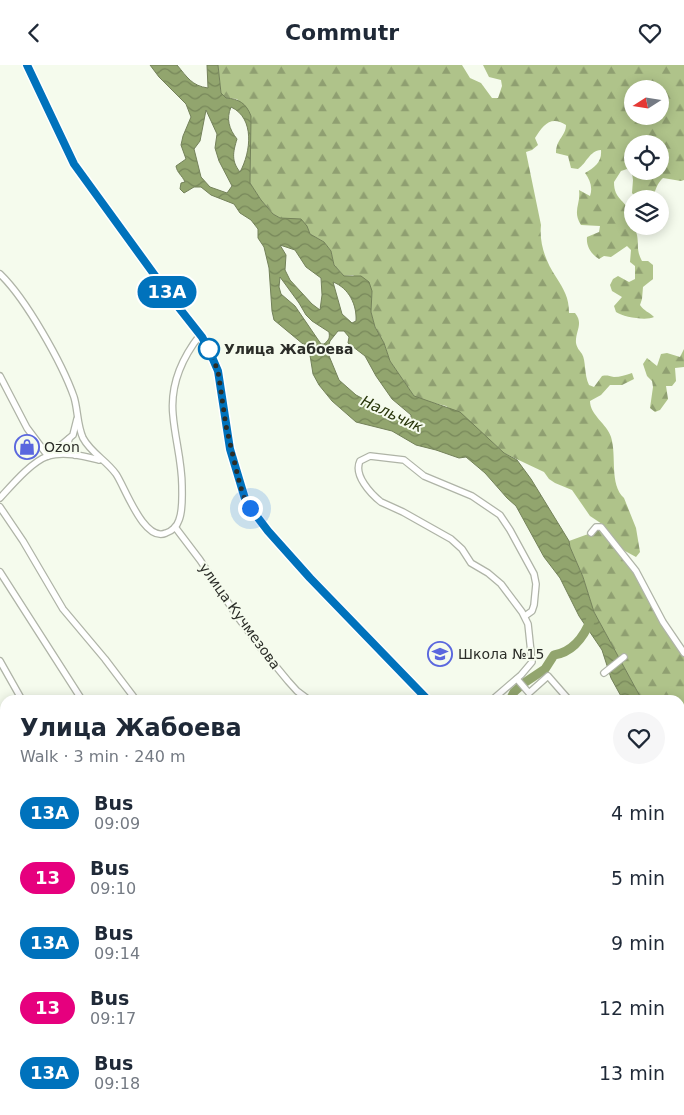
<!DOCTYPE html>
<html lang="en">
<head>
<meta charset="utf-8">
<style>
  :root { --surface:#fff; --page:#f6f6f7; --text:#1f2937; --muted:#747a83 }
  body { margin:0; font-family:"DejaVu Sans",sans-serif; background:var(--page); color:var(--text); height:100vh; display:flex; flex-direction:column; font-size:19px; white-space:nowrap }
  * { box-sizing:border-box; margin:0 }
  p { font-size:16px; color:var(--muted) }
  .icon { flex:none; width:28px; height:28px; fill:none; stroke:currentColor; stroke-width:2; stroke-linecap:round; stroke-linejoin:round }
  .map { position:relative; flex:1; overflow:hidden }
  .drawer { position:absolute; left:0px; top:630px; width:685px; height:420px; display:flex; flex-direction:column; background:var(--surface); border-radius:15px 15px 0 0; box-shadow:0 2px 12px #0003 }
  .drawer>* { flex:none }
  .badge { padding:0 10px; border-radius:16px; font-size:18px; line-height:32px }
  .needle { width:32px; rotate:258deg }
  .buttons { position:absolute; left:624px; top:15px; display:grid; gap:10px }
  .buttons a { display:grid; place-items:center; width:45px; height:45px; border-radius:50%; background:var(--surface); box-shadow:0 2px 12px #0003; font-size:25px }
  .you { position:absolute; width:25px; height:25px; margin:-12px; border:4px solid #fff; border-radius:50%; background:#1a73e8; box-shadow:0 0 0 8px #1a73e833 }
  .map>.badge { position:absolute; translate:-50% -50%; box-shadow:0 0 0 2px #fff }
  .round { display:grid; place-items:center; flex:none; width:52px; height:52px; border-radius:26px; background:var(--page) }
  .summary { display:flex; align-items:center; justify-content:space-between; height:85px; padding:0 20px }
  h1 { font-size:24px; font-weight:800; line-height:38px }
  ul { padding:0; list-style:none }
  li { display:flex; align-items:center; gap:15px; height:65px; padding:0 20px }
  li div { flex:1 }
  li b { display:block; font-size:19px }
  li em { font-style:normal }
  li .badge { min-width:55px; font-weight:700; text-align:center }
  header { display:flex; justify-content:space-between; align-items:center; height:65px; padding:0 20px; background:var(--surface); font-size:22px; font-weight:800 }
  .map>svg:first-child { display:block }
</style>
</head>
<body>
<header><svg class="icon" aria-label="back" viewBox="0 0 24 24"><path d="M15 5l-7 7 7 7"/></svg>Commutr<svg class="icon" aria-label="heart" viewBox="0 0 24 24"><path d="M12 20l-8-8c-3-5 5-10 8-4 3-6 11-1 8 4z"/></svg></header>
<div class="map">
<svg width="684" height="1050" viewBox="0 0 684 1050">
  <defs>
    <pattern id="forest-firs" width="22" height="20" patternUnits="userSpaceOnUse" patternTransform="scale(1.25)"><rect width="22" height="20" fill="#afc38a"/><path d="M5 1l3.5 6h-7zM16 11l3.5 6h-7z" fill="#8f9f71"/></pattern>
    <pattern id="water-waves" width="16" height="10" patternUnits="userSpaceOnUse" patternTransform="scale(1.25)"><rect width="16" height="10" fill="#92a56e"/><path d="M0 5q4-4 8 0t8 0" fill="none" stroke="#77875a"/></pattern>
  </defs>
  <rect width="100%" height="100%" fill="#f5fbed"/>
  <g fill="url(#forest-firs)" fill-rule="evenodd">
    <path d="M218 0H462L470 13 481 18 492 33H498L502 21 501 15 489 12 483 0H684V115L681 116 663 113C651 124 660 136 636 133L632 128 633 115 632 108 627 104 621 106 614 117C614 135 625 134 630 148 632 155 635 163 637 170 639 180 636 185 642 196H648L653 200V214L643 222 642 234 640 240C644 246 649 247 654 252 646 256 623 252 616 247L614 241 622 232 612 226 610 220 613 214 618 211 629 217 635 214V201L630 197 631 185 627 181 611 192 604 191 599 194C591 189 586 181 587 172L599 167 600 161 581 160C572 146 581 139 579 125L590 131C593 122 590 115 585 108 595 102 602 97 601 85 589 86 587 98 578 104L571 103 568 91 556 88C556 74 566 71 566 60 551 50 543 60 535 73L538 80 532 85 526 87 541 160C539 179 546 197 556 212 564 225 569 232 569 248H575C584 259 575 266 576 278 577 283 579 285 582 289 586 295 584 310 589 320L594 322 602 311C607 310 609 311 614 312 620 312 626 310 632 308L634 314 622 320H610L601 330 590 336C590 350 607 359 611 372 617 391 609 419 624 433L636 463 640 487 636 492 625 486 610 471 602 459 590 451 572 425 555 418 549 414 544 407 504 388 483 369 446 341 426 336 414 331 390 296 384 278 375 262 371 247 372 226 353 210 344 211 334 200 331 186 324 177 310 169 307 161 280 153 273 149 261 135 250 118 251 51 237 34 226 33 221 28ZM632 24H660V51H632ZM632 79H660V106H632Z"/>
    <polygon points="684,284 684,302 675,303 676,316 672,321 666,321 668,334 660,345 655,347 650,343 653,322 652,316 647,311 643,299 647,293 657,301 661,289 667,288 680,292"/>
    <polygon points="600,462 624,491 684,588 684,720 680,712 680,635 642,635 594,547 583,512 570,482 569,476 591,468"/>
    <polygon points="684,762 684,1050 661,1050 661,1045 680,1045 680,771"/>
    <polygon points="5,999 5,1045 177,1045 183,1050 0,1050 0,1004"/>
  </g>
  <path fill="url(#water-waves)" stroke="#738159" fill-rule="evenodd" d="M150 0H177C187 12 192 21 208 23L207 0H218L221 28 226 33C239 34 246 38 251 51L250 118 261 135 273 149 280 153 301 154 307 161 310 169 324 177 331 186 334 200 344 211H361L369 217 372 226 371 247 375 262 384 278 390 296 414 331 460 347 504 388 517 395 531 414 569 476 570 482 583 512 594 547 642 635H624L622 633 611 613 602 585 579 551 560 513 544 492 516 441 507 433 485 408 466 392 459 393 436 385 416 380 392 366 356 357 332 336 319 320 313 309 309 284 274 255 272 246 269 203 264 182 258 173V164L251 155 240 148 234 139 211 130 201 122H194L184 128 180 124 181 118 185 117C182 110 177 108 176 101L186 94 181 80 183 71 191 52 186 39 159 12ZM231 42C255 53 251 87 240 107 231 96 233 87 237 74 229 64 226 54 231 42ZM206 45 217 69 215 83 219 96 232 121 227 128 210 122 201 112 194 84 200 76ZM280 180 295 185 306 202 321 213 322 230 320 245 312 239 290 215 285 205 286 190ZM280 212 299 238 306 250 312 256 329 267C330 273 329 275 324 279H321L295 241 281 229 279 222ZM333 217C349 223 357 240 356 256L352 258 342 249ZM338 266H344L349 272 348 278 365 291 376 311 392 334 411 350V354L402 355 356 330 339 315 327 286 330 276Z"/>
  <g fill="none" stroke-linecap="round" stroke-linejoin="round">
    <g stroke="#92a56e" stroke-width="9">
      <path d="M510 635 514 627 524 618 545 604 554 590C573 587 584 572 591 554"/>
      <polyline points="0,1004 5,999"/>
    </g>
    <defs>
      <g id="minor">
        <polyline points="27,0 74,99 172,234 200,270 209,285 218,306 230,384 246,437 268,466 300,501 428,635"/>
        <path d="M0 209C26 234 62 298 74 332 78 345 77 360 83 373 91 388 106 395 116 409 125 422 144 478 166 468 172 466 177 461 179 455 183 445 182 432 182 421 182 397 175 374 173 350 170 320 182 293 200 270"/>
        <polyline points="0,311 27,363 48,391"/>
        <polyline points="69,374 67,383 75,390"/>
        <polyline points="48,391 73,370 77,354"/>
        <path d="M0 433C12 420 31 397 48 391 64 386 83 391 99 395"/>
        <polyline points="0,442 23,476 63,544 105,594 136,635"/>
        <polyline points="175,462 200,495 237,551 260,582 288,616 297,626 309,635"/>
        <polyline points="591,468 596,462 601,462 636,506 663,557 684,588"/>
        <polyline points="0,507 82,635"/>
        <polyline points="0,596 22,635"/>
        <polyline points="604,608 624,592"/>
        <polyline points="517,614 529,628 548,611 569,635"/>
        <path d="M492 635 521 610 532 597 528 559 522 547 501 519 488 508 471 498 462 484 451 474 403 447 381 437C371 429 353 410 360 396L370 391 404 395 424 411 472 431 500 450 510 465 534 509 536 519 534 540 532 546 525 551"/>
        <polyline points="0,700 5,712"/>
        <polyline points="0,774 5,779"/>
        <polyline points="0,801 5,797"/>
        <polyline points="0,868 5,863"/>
        <polyline points="373,1045 374,1050"/>
        <polyline points="537,1050 538,1045"/>
      </g>
    </defs>
    <use href="#minor" stroke="#afb4a7" stroke-width="8"/>
    <use href="#minor" stroke="#fff" stroke-width="5.5"/>
  </g>
  <g fill="none" stroke-linecap="round" stroke-linejoin="round">
    <defs>
      <polyline id="line" points="27,0 74,99 172,234 202,272 209,285 218,306 230,384 246,437 268,466 310,513 428,635"/>
    </defs>
    <use href="#line" stroke="#fff" stroke-width="11"/>
    <use href="#line" stroke="#0072bc" stroke-width="8"/>
    <polyline stroke="#2b2d28" stroke-width="5" stroke-dasharray="0 9" points="209,284 218,306 226,361 238,412 243,430 250,443"/>
  </g>
  <defs>
    <symbol id="shop-ring" viewBox="-11 -11 22 22"><circle r="9.5" fill="#f5fbed" stroke="#5a67de" stroke-width="1.5"/><path d="M-5-2.5h2.3a2.7 3.5 0 0 1 5.4 0H5L5.5 6h-11ZM-1.5-2.5h3a1.5 2.3 0 0 0-3 0Z" fill="#5a67de"/></symbol>
    <symbol id="school-ring" viewBox="-11 -11 22 22"><circle r="9.5" fill="#f5fbed" stroke="#5a67de" stroke-width="1.5"/><path d="M0-5L7-2L0 1L-7-2ZM-4 1L0 2.5L4 1V4Q0 6-4 4Z" fill="#5a67de"/></symbol>
  </defs>
  <g fill-rule="evenodd">
    <use href="#shop-ring" x="13" y="368" width="28" height="28"/>
    <use href="#school-ring" x="426" y="575" width="28" height="28"/>
  </g>
  <circle fill="#fff" stroke="#0072bc" stroke-width="2.5" cx="209" cy="284" r="10"/>
  <g text-anchor="middle" stroke-width="4" stroke-linejoin="round" paint-order="stroke">
    <g font-size="14" font-weight="bold" fill="#2b2d28" stroke="#f5fbed" text-anchor="start">
      <text x="224" y="289">Улица Жабоева</text>
    </g>
    <g font-size="14" fill="#2b2d28" stroke="#f5fbed" text-anchor="start">
      <text x="44" y="387">Ozon</text>
      <text x="458" y="594">Школа №15</text>
    </g>
    <g font-size="14" fill="#2b2d28" stroke="#f5fbed">
      <text transform="translate(240 551) rotate(54)" y="5">улица Кучмезова</text>
    </g>
    <g font-size="15" font-style="italic" fill="#28350a" stroke="#f5fbed">
      <text transform="translate(392 349) rotate(25)" y="5">Нальчик</text>
    </g>
  </g>
</svg>
<div class="buttons">
<a><svg class="needle" viewBox="-14 -14 28 28"><path d="M0-13l5 13h-10z" fill="#e53935"/><path d="M0 13l5-13h-10z" fill="#747a83"/></svg></a>
<a><svg class="icon" aria-label="locate" viewBox="0 0 24 24"><circle cx="12" cy="12" r="6"/><path d="M12 2v4M12 18v4M2 12h4M18 12h4"/></svg></a>
<a><svg class="icon" aria-label="layers" viewBox="0 0 24 24"><path d="M12 4l9 5-9 5-9-5zM3 14l9 5 9-5"/></svg></a>
</div>
<div class="you" style="left:250px;top:443px"></div>
<b class="badge" style="left:167px;top:227px;background:#0072bc;color:#fff">13А</b>
<section class="drawer">
<div class="summary"><div><h1>Улица Жабоева</h1><p>Walk · 3 min · 240 m</p></div><a class="round"><svg class="icon" aria-label="heart" viewBox="0 0 24 24"><path d="M12 20l-8-8c-3-5 5-10 8-4 3-6 11-1 8 4z"/></svg></a></div>
<ul>
<li><span class="badge" style="background:#0072bc;color:#fff">13А</span><div><b>Bus</b><p>09:09</p></div><em>4 min</em></li>
<li><span class="badge" style="background:#e6007e;color:#fff">13</span><div><b>Bus</b><p>09:10</p></div><em>5 min</em></li>
<li><span class="badge" style="background:#0072bc;color:#fff">13А</span><div><b>Bus</b><p>09:14</p></div><em>9 min</em></li>
<li><span class="badge" style="background:#e6007e;color:#fff">13</span><div><b>Bus</b><p>09:17</p></div><em>12 min</em></li>
<li><span class="badge" style="background:#0072bc;color:#fff">13А</span><div><b>Bus</b><p>09:18</p></div><em>13 min</em></li>
</ul>
</section>
</div>
</body>
</html>
